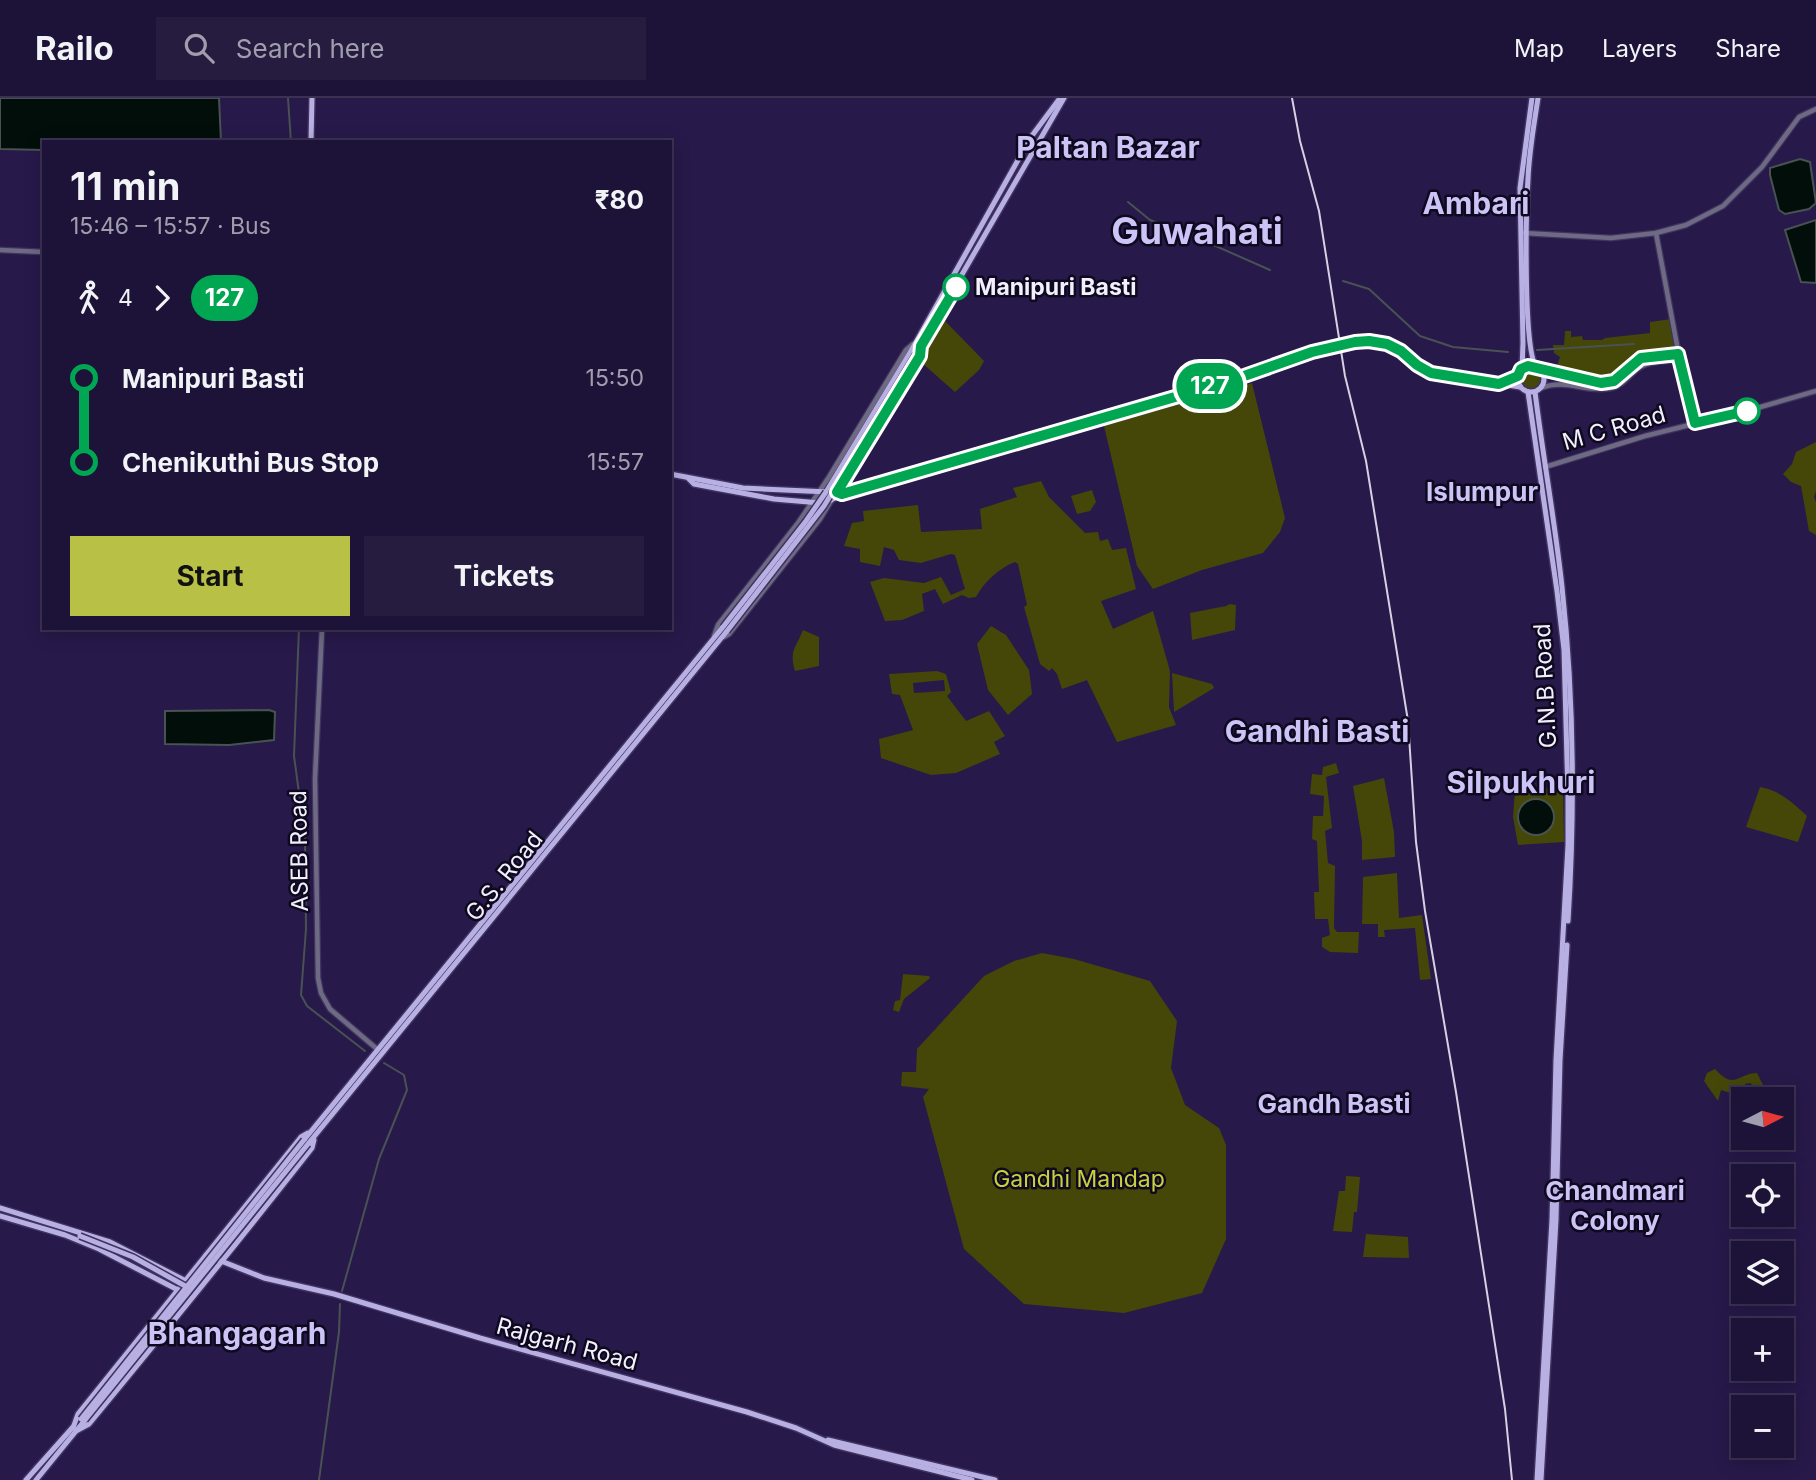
<!DOCTYPE html>
<html lang="en">
<head>
<meta charset="utf-8">
<style>
  :root { --surface:#1d1338; --page:#251c40; --text:#f1f3f6; --muted:#a09eae; --line:#3b3253; --accent:#b9c046 }
  body { margin:0; font-family:Inter,sans-serif; background:var(--page); color:var(--text); height:100vh; display:flex; flex-direction:column; font-size:26px; white-space:nowrap }
  * { box-sizing:border-box; margin:0 }
  p { font-size:23px; color:var(--muted) }
  .icon { flex:none; width:38px; height:38px; fill:none; stroke:currentColor; stroke-width:2; stroke-linecap:round; stroke-linejoin:round }
  .map { position:relative; flex:1; overflow:hidden }
  .drawer { position:absolute; left:42px; top:42px; width:630px; height:490px; display:flex; flex-direction:column; background:var(--surface); border-radius:0px; box-shadow:0 4px 18px #0003,0 0 0 2px var(--line) }
  .drawer>* { flex:none }
  .badge { padding:0 14px; border-radius:23px; font-size:24px; line-height:46px }
  .needle { width:46px; rotate:84deg }
  .controls { position:absolute; left:1731px; top:989px; display:grid; gap:14px }
  .controls a { display:grid; place-items:center; width:63px; height:63px; border-radius:0px; background:var(--surface); box-shadow:0 4px 18px #0003,0 0 0 2px var(--line); font-size:35px }
  .map>.badge { position:absolute; translate:-50% -50%; box-shadow:0 0 0 4px #fff }
  .legs { display:flex; align-items:center; gap:10px; height:77px; padding:0 28px; font-size:23px }
  .legs p { margin-inline-start:auto }
  .headline { display:flex; align-items:center; justify-content:space-between; height:119px; padding:0 28px }
  h1 { font-size:38px; font-weight:700; line-height:52px }
  .cta { display:flex; gap:14px; margin-top:auto; padding:14px 28px }
  .cta a { flex:1; height:80px; border-radius:0px; background:var(--accent); color:#111; font-size:28px; font-weight:700; line-height:80px; text-align:center }
  .cta a+a { background:var(--page); color:var(--text) }
  ul { padding:0 28px; list-style:none }
  li { display:flex; align-items:center; gap:24px; height:84px; font-size:26px }
  li i { display:grid; place-items:center; width:10px; height:100%; margin:0 9px; background:currentColor }
  li i::after { content:''; width:18px; height:18px; margin:-9px; border:5px solid; border-radius:50%; background:var(--surface) }
  li p { margin-inline-start:auto }
  li:first-child i { background:linear-gradient(#0000 50%,currentColor 0) }
  li:last-child i { background:linear-gradient(currentColor 50%,#0000 0) }
  header { display:flex; align-items:center; gap:42px; box-sizing:border-box; height:98px; padding:0 35px; background:var(--surface); border-bottom:2px solid var(--line) }
  header strong { font-size:33px }
  nav { display:flex; gap:38px; margin-inline-start:auto; font-size:24px }
  .search { width:490px; height:63px; background:var(--page); display:flex; align-items:center; gap:18px; box-sizing:border-box; padding:0 24px; border-radius:0px; color:var(--muted); font-size:26px }
  .map>svg:first-child { display:block }
</style>
</head>
<body>
<header>
<strong>Railo</strong>
<div class="search"><svg class="icon" aria-label="search" viewBox="0 0 24 24"><circle cx="10" cy="10" r="6"/><path d="M15 15l6 6"/></svg>Search here</div>
<nav><a>Map</a><a>Layers</a><a>Share</a></nav>
</header>
<div class="map">
<svg width="1816" height="1382" viewBox="0 0 1816 1382">
  <rect width="100%" height="100%" fill="#27194a"/>
  <g fill="#444708" fill-rule="evenodd">
    <polygon points="1671,221 1676,251 1652,252 1635,257 1610,278 1598,280 1557,268 1560,259 1554,255 1553,247 1564,247 1565,233 1571,233 1571,239 1582,238 1583,242 1602,242 1605,240 1650,235 1650,224"/>
    <polygon points="944,222 984,263 979,272 955,294 921,264"/>
    <circle cx="1530" cy="281" r="11"/>
    <polygon points="1252,285 1285,420 1280,434 1263,455 1202,472 1153,491 1137,468 1104,328"/>
    <polygon points="1816,344 1816,393 1814,399 1816,404 1816,437 1809,433 1801,388 1791,384 1783,376 1792,366 1796,354"/>
    <path d="M1041 383 1049 399 1085 435 1098 434 1100 443 1108 441 1112 452 1126 450 1136 491 1101 503 1113 531 1153 513 1170 573 1169 609 1176 627 1117 644 1087 582 1062 591 1057 576 1052 570 1049 573 1040 566 1024 509 1027 507 1018 466 1015 464C999 470 984 484 976 499L969 500 962 497 943 506 935 491 922 496 924 513 902 522 885 523 870 484 884 480 924 485 941 479 951 497 965 491 955 457 951 456 921 465 899 462 894 452 884 449 880 468 860 464V451L844 448 852 425 864 423 863 413 918 407 921 434 982 431 980 411 1017 399 1013 390Z"/>
    <polygon points="1092,392 1096,404 1090,413 1077,416 1071,398"/>
    <polygon points="1230,506 1236,507 1235,532 1192,542 1190,515 1226,508"/>
    <polygon points="991,528 1006,537 1029,572 1032,596 1008,617 988,592 977,546"/>
    <path d="M803 532 819 539V568L795 573C789 552 796 550 803 532Z"/>
    <path d="M937 573 946 576 951 594 947 598 966 623 989 613 1005 638 994 644 1000 656 956 675 931 677 881 660 879 641 913 632 900 597 892 596 889 576ZM944 582 945 593 914 595 913 585Z"/>
    <polygon points="1172,575 1212,586 1214,590 1174,614"/>
    <polygon points="1336,665 1339,675 1326,679 1332,730 1325,733 1328,765 1335,768 1334,830 1337,834 1359,834 1358,855 1330,854 1322,849 1322,840 1330,837 1328,821 1315,821 1314,794 1319,794 1317,743 1312,741 1313,718 1323,718 1324,698 1310,696 1312,676 1322,677 1323,669"/>
    <polygon points="1384,680 1394,734 1395,759 1362,762 1362,743 1353,688"/>
    <polygon points="1563,689 1564,744 1518,747 1513,719 1515,693"/>
    <path d="M1760 689C1779 692 1793 705 1807 718L1798 744 1746 729Z"/>
    <polygon points="1397,775 1399,820 1422,817 1431,881 1420,882 1415,830 1384,832 1385,839 1378,839 1378,826 1362,826 1363,779"/>
    <polygon points="1042,855 1074,861 1150,883 1177,923 1171,970 1185,1007 1219,1030 1226,1047 1226,1141 1202,1195 1124,1215 1024,1206 964,1151 923,999 929,991 901,988 902,974 916,974 917,951 984,878 1014,863"/>
    <polygon points="903,876 929,878 930,880 904,901 899,914 893,912 895,903 900,902"/>
    <path d="M1715 971C1735 993 1738 975 1757 975L1765 991V1001H1761L1757 991 1750 985 1745 986 1740 998 1721 992 1718 1003 1704 983 1707 975Z"/>
    <polygon points="1346,1078 1360,1079 1357,1114 1354,1114 1352,1134 1333,1133 1339,1093 1345,1093"/>
    <polygon points="1366,1136 1408,1139 1409,1160 1363,1159"/>
  </g>
  <g fill="#010e0a" stroke="#495253" stroke-width="2">
    <polygon points="0,0 219,0 221,44 44,44 44,52 0,51"/>
    <polygon points="1800,61 1810,64 1816,105 1809,111 1785,116 1779,112 1770,77 1770,70"/>
    <polygon points="1816,122 1816,185 1801,184 1785,132"/>
    <polygon points="269,612 275,614 274,642 229,647 165,646 165,613"/>
    <circle cx="1536" cy="719" r="18"/>
  </g>
  <g fill="none" stroke-linecap="round" stroke-linejoin="round">
    <g stroke="#495253" stroke-width="2">
      <polyline points="288,0 291,44"/>
      <polyline points="1128,104 1150,122 1196,139"/>
      <polyline points="1202,142 1270,172"/>
      <polyline points="1343,183 1369,191 1420,238 1453,249 1508,254"/>
      <polyline points="1537,252 1634,246"/>
      <polyline points="299,530 294,658 305,739 306,831 301,897 307,908 365,953"/>
      <polyline points="342,1193 379,1061 407,992 404,977 384,965"/>
      <polyline points="319,1382 339,1234 340,1206"/>
    </g>
    <defs>
      <g id="minor">
        <polyline points="1524,135 1611,140 1656,135 1686,127 1723,108 1762,69 1799,19 1816,11"/>
        <polyline points="1656,135 1679,258 1695,325"/>
        <polyline points="0,152 44,154"/>
        <polyline points="1541,272 1595,285 1608,284 1617,280 1641,260 1678,256"/>
        <path d="M1541 290C1566 280 1585 295 1611 290 1624 288 1630 274 1642 268 1652 262 1668 263 1680 262"/>
        <polyline points="1545,369 1645,338 1750,312 1816,293"/>
        <polyline points="322,530 315,681 318,880 321,895 330,911 377,951"/>
        <polyline points="714,538 718,527 798,425 829,379 906,252 913,246"/>
        <polyline points="724,539 729,536 820,421 920,258 921,250"/>
      </g>
      <g id="major">
        <polyline points="311,44 312,0"/>
        <polyline points="916,256 1064,0"/>
        <circle cx="1531" cy="281" r="13"/>
        <path d="M1536 269C1523 249 1526 111 1528 81 1529 54 1534 27 1538 0"/>
        <polyline points="1522,271 1523,245 1520,90 1532,0"/>
        <polyline points="1444,277 1520,289"/>
        <polyline points="1499,286 1518,278"/>
        <polyline points="1528,294 1557,493 1564,552 1568,698 1568,747 1556,962 1552,1122 1537,1382"/>
        <path d="M1535 294C1543 359 1555 424 1562 489 1574 600 1575 712 1568 823"/>
        <polyline points="670,376 743,390 829,394"/>
        <path d="M689 381 694 386 774 401 820 405 831 402 842 396C972 360 1100 318 1230 283"/>
        <polyline points="826,394 911,253 1031,39 1060,0"/>
        <polyline points="304,1042 723,529"/>
        <polyline points="308,1046 727,533"/>
        <polyline points="0,1110 110,1144 186,1183"/>
        <polyline points="0,1118 65,1137 99,1151 178,1192"/>
        <polyline points="206,1157 264,1180 334,1196 480,1240 747,1314 796,1330 834,1347 972,1382"/>
        <polyline points="73,1330 78,1316 301,1039 308,1035"/>
        <path d="M76 1333 89 1326C164 1235 239 1143 312 1050L314 1042"/>
        <polyline points="828,1342 995,1382"/>
        <polyline points="26,1382 73,1329"/>
        <polyline points="36,1382 85,1322"/>
        <polyline points="1541,1382 1556,1122 1560,962 1567,847"/>
      </g>
    </defs>
    <use href="#minor" stroke="#3f335f" stroke-width="7"/>
    <use href="#major" stroke="#3f335f" stroke-width="8"/>
    <use href="#minor" stroke="#6e6a83" stroke-width="4.5"/>
    <use href="#major" stroke="#b8afe3" stroke-width="5"/>
    <polyline stroke="#d5d1e3" stroke-width="2" points="1292,0 1300,43 1319,113 1345,278 1366,363 1408,623 1416,744 1425,813 1456,994 1505,1311 1512,1382"/>
    <defs>
      <g id="major-bridge">
        <polyline points="1230,283 1312,254 1364,243 1392,248 1424,272 1444,277"/>
        <polyline points="723,529 806,423 826,394"/>
        <polyline points="727,533 824,408 916,256"/>
        <polyline points="80,1138 133,1159 187,1189"/>
        <polyline points="81,1321 304,1042"/>
        <polyline points="85,1322 308,1046"/>
      </g>
    </defs>
    <use href="#major-bridge" stroke="#3f335f" stroke-width="8" stroke-linecap="butt"/>
    <use href="#major-bridge" stroke="#b8afe3" stroke-width="5"/>
  </g>
  <g fill="none" stroke-linecap="round" stroke-linejoin="round">
    <defs>
      <polyline id="line-1" points="956,189 921,248 920,258 837,394 842,396 1230,283 1312,254 1355,244 1369,243 1387,246 1401,253 1417,267 1431,275 1499,286 1518,278 1521,271 1528,268 1601,285 1614,283 1641,260 1678,256 1695,325 1747,313"/>
    </defs>
    <use href="#line-1" stroke="#fff" stroke-width="16"/>
    <use href="#line-1" stroke="#00a651" stroke-width="10"/>
  </g>
  <g fill="#fff" stroke="#00a651" stroke-width="3.5">
    <circle cx="956" cy="189" r="12"/>
    <circle cx="1747" cy="313" r="12"/>
  </g>
  <g text-anchor="middle" stroke-width="5" stroke-linejoin="round" paint-order="stroke">
    <g font-size="23" font-weight="bold" fill="#f2f0fd" stroke="#0f091f" text-anchor="start">
      <text x="975" y="197">Manipuri Basti</text>
    </g>
    <g font-size="23" fill="#f2f0fd" stroke="#0f091f">
      <text transform="translate(1614 330) rotate(-16)" y="8">M C Road</text>
      <text transform="translate(1545 588) rotate(-93)" y="8">G.N.B Road</text>
      <text transform="translate(299 753) rotate(-91)" y="8">ASEB Road</text>
      <text transform="translate(504 778) rotate(-51)" y="8">G.S. Road</text>
      <text transform="translate(567 1246) rotate(15)" y="8">Rajgarh Road</text>
    </g>
    <g font-size="23" fill="#c8cf40" stroke="#0f091f">
      <text x="1079" y="1089">Gandhi Mandap</text>
    </g>
    <g font-size="26" font-weight="bold" fill="#ccc4f6" stroke="#0f091f">
      <text x="1482" y="403">Islumpur</text>
      <text x="1334" y="1015">Gandh Basti</text>
      <text x="1615" y="1102">Chandmari<tspan x="1615" dy="30">Colony</tspan></text>
    </g>
    <g font-size="30" font-weight="bold" fill="#ccc4f6" stroke="#0f091f">
      <text x="1108" y="60">Paltan Bazar</text>
      <text x="1476" y="116">Ambari</text>
      <text x="1317" y="644">Gandhi Basti</text>
      <text x="1521" y="695">Silpukhuri</text>
      <text x="237" y="1246">Bhangagarh</text>
    </g>
    <g font-size="37" font-weight="bold" fill="#ccc4f6" stroke="#0f091f">
      <text x="1197" y="146">Guwahati</text>
    </g>
  </g>
</svg>
<div class="controls">
<a><svg class="needle" viewBox="-14 -14 28 28"><path d="M0-13l5 13h-10z" fill="#e53935"/><path d="M0 13l5-13h-10z" fill="#a09eae"/></svg></a>
<a><svg class="icon" aria-label="locate" viewBox="0 0 24 24"><circle cx="12" cy="12" r="6"/><path d="M12 2v4M12 18v4M2 12h4M18 12h4"/></svg></a>
<a><svg class="icon" aria-label="layers" viewBox="0 0 24 24"><path d="M12 4l9 5-9 5-9-5zM3 14l9 5 9-5"/></svg></a>
<a>+</a>
<a>−</a>
</div>
<b class="badge" style="left:1210px;top:288px;background:#00a651;color:#fff">127</b>
<section class="drawer">
<div class="headline"><div><h1>11 min</h1><p>15:46 – 15:57 · Bus</p></div><b>₹80</b></div>
<div class="legs"><svg class="icon" aria-label="walk" viewBox="0 0 24 24"><circle cx="13" cy="4" r="2"/><path d="M13 8l-2 6 4 7M11 14l-3 7M7 12l3-4h3l4 4"/></svg>4<svg class="icon" aria-label="forward" viewBox="0 0 24 24"><path d="M9 5l7 7-7 7"/></svg><b class="badge" style="background:#00a651;color:#fff">127</b></div>
<ul>
<li><i style="color:#00a651"></i><b>Manipuri Basti</b><p>15:50</p></li>
<li><i style="color:#00a651"></i><b>Chenikuthi Bus Stop</b><p>15:57</p></li>
</ul>
<div class="cta"><a>Start</a><a>Tickets</a></div>
</section>
</div>
</body>
</html>
